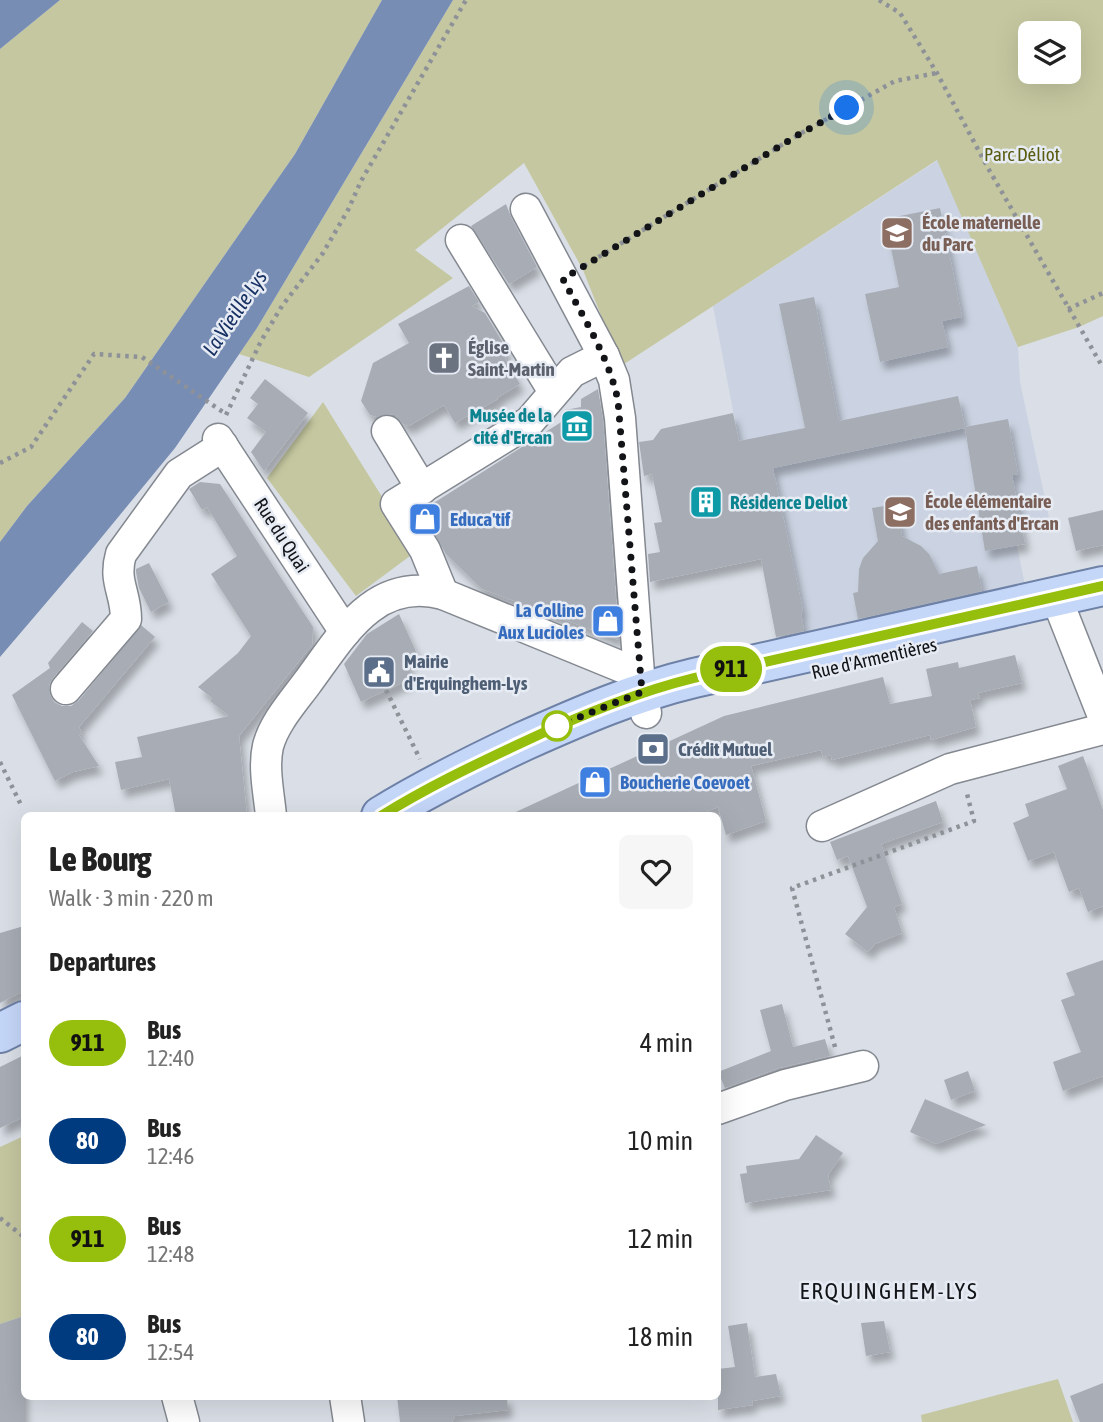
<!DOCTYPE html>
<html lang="en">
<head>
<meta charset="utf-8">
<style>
  :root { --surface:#fff; --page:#f6f6f6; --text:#222; --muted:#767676 }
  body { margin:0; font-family:"Asap Condensed",sans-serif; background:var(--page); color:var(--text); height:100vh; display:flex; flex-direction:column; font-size:26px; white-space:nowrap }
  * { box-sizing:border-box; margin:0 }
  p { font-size:23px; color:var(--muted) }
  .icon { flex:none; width:38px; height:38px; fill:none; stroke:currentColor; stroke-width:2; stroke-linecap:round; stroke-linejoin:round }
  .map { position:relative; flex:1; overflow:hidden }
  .panel { position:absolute; left:21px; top:812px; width:700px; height:588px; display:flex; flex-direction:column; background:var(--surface); border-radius:10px; box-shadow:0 7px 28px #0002 }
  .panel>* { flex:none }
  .badge { padding:0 14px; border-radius:23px; font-size:24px; line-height:46px }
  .controls { position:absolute; left:1018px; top:21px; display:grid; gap:14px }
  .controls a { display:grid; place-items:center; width:63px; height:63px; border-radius:10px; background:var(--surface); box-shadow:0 7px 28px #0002; font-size:35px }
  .you { position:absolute; width:35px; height:35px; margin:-18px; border:5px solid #fff; border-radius:50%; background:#1a73e8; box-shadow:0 0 0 10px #1a73e833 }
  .map>.badge { position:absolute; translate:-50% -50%; box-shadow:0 0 0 4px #fff }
  h2 { padding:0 28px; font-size:26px; line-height:63px }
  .round { display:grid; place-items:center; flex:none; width:74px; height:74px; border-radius:10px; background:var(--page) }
  .overview { display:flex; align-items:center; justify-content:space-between; height:119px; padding:0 28px }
  h1 { font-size:33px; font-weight:800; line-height:52px }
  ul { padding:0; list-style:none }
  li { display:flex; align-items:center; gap:21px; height:98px; padding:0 28px }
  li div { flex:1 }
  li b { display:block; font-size:26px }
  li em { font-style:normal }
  li .badge { min-width:77px; font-weight:700; text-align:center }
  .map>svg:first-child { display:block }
</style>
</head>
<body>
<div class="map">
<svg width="1103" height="1422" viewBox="0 0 1103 1422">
  <defs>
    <filter id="shadow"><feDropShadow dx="4.5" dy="8" stdDeviation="3.5" flood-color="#0004"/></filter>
  </defs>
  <rect width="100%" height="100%" fill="#dadfe7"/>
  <polygon fill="#cbd3e2" points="938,160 1018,347 1020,382 1049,517 1021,524 1017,546 1025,585 777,641 713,306"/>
  <g fill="#c4c79f" fill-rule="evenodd">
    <polygon points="60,0 382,0 295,154 125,398 27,506 0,542 0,49"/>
    <path d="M453 0H1103V316L1079 327 1018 347 937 160 621 366 583 270 524 163 415 250 453 278 309 377 239 354 257 328ZM1031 33H1069V72H1031Z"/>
    <polygon points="323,402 412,545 410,556 356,596 267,478"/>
    <polygon points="24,1136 24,1316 0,1324 0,1147"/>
    <polygon points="1058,1379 1073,1422 922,1422 921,1415"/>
  </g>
  <g fill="#788db4">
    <polygon points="0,0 60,0 0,49"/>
    <polygon points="382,0 453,0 257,328 175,448 87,555 0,657 0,542 27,506 125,398 295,154"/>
  </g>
  <g fill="#a8adb5" filter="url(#shadow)">
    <polygon points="506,204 511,217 537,267 509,284 471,226"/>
    <polygon points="940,208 962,317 942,321 948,347 880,362 865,294 899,287 885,219"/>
    <polygon points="469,286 479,302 472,306 485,313 506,348 505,358 520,384 497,398 498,399 455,423 444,405 409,426 403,424 395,415 387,414 377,417 370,415 361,401 373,363 409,343 398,324"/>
    <polygon points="814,297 839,421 958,396 965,427 1008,419 1018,474 1012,475 1025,544 985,551 965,428 773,468 803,611 801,612 804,631 776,637 761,559 650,582 648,554 660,552 654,523 662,522 652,474 644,476 639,442 653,440 661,429 733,413 739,441 805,428 779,304"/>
    <polygon points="265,379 308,413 264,471 251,452 266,432 247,418 258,404 250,398"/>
    <polygon points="598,389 603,420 619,640 482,589 446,554 421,511 566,419 565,410 581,407 581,399"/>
    <polygon points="200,482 220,484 313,627 312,645 239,736 247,816 176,816 169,779 121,790 115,762 142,757 137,737 229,716 210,701 212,698 198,687 238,653 251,636 211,574 237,556 207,507 202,510 189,489"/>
    <polygon points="896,504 902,536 921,546 929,554 939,574 977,566 982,591 858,619 853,593 858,592 859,569 863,558 878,541 872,508"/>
    <polygon points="1103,510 1103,545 1076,551 1068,518"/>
    <polygon points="149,563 169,602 151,612 139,588 136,572 136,569"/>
    <polygon points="399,614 418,656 406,662 413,678 361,702 344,664 367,634"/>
    <polygon points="82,622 93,631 53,678 49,685 50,695 54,702 62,706 71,706 79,700 141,625 155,637 79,727 82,734 79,735 99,766 73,772 55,781 12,695 50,668 48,663"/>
    <polygon points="1015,655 1022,683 978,693 980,698 970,700 976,727 931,740 930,735 832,760 831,755 823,757 821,750 751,766 766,821 726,835 718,807 696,816 507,816 724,716 883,677 890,704 932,696 926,669 958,662 959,668"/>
    <polygon points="1083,756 1103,810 1103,906 1088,912 1079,888 1069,892 1054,852 1028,861 1013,823 1029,816 1025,804 1067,789 1058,766"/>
    <polygon points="936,801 943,822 881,844 902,904 894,907 902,933 875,944 868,952 845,934 867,907 848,856 837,860 830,842"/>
    <polygon points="24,926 24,991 0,1003 0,933"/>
    <polygon points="1103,960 1103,1076 1063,1091 1053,1062 1081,1052 1061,1000 1075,995 1066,973"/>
    <polygon points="782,1004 793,1047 825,1039 830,1056 779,1068 725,1088 718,1072 771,1051 760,1010"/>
    <polygon points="24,1055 24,1117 0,1128 0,1067"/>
    <polygon points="968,1071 975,1091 951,1100 944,1080"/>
    <polygon points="925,1099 986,1125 936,1144 910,1132"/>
    <polygon points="816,1135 843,1153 828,1175 831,1190 745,1203 740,1174 747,1173 746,1166 799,1159"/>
    <polygon points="24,1316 24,1422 0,1422 0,1324"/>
    <polygon points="884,1321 890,1352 866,1356 861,1323"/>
    <polygon points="747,1323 755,1377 776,1374 781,1396 752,1401 753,1405 718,1410 718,1369 735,1367 728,1326"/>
    <polygon points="1103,1383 1103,1422 1080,1422 1070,1396"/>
    <polygon points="397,1396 507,1396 508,1410 455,1416 452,1422 400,1422"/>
  </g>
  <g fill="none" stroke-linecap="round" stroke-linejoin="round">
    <defs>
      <g id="minor">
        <polyline points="526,209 604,356 614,380 620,418 639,674"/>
        <polyline points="461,240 554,392"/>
        <polyline points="387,431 422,489"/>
        <polyline points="218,439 345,632"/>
        <polyline points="443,594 425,550 396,504 529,422 572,372 604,356"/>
        <polyline points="1056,597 1103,716"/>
        <path d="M66 689 126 619C126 592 113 582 121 554L179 474 223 446"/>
        <path d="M271 816C269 794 263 768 268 746 274 723 293 702 307 683 342 636 374 576 443 594L639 674 646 713"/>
        <polyline points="822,826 950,769 1103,729"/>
        <polyline points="718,1109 785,1085 863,1066"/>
        <polyline points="177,1396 184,1422"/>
        <polyline points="345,1396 349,1422"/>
      </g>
      <g id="major">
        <path d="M381 816C428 787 475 764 524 741 580 716 635 692 694 678L1103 586"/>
        <polyline points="0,1033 24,1021"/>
      </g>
    </defs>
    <use href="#minor" stroke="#848890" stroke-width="33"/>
    <use href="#major" stroke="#6e81a7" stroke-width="42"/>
    <g stroke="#8e9298" stroke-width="4.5" stroke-dasharray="3.5 5" stroke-linecap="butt">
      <polyline points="879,0 900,13 937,73 988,168 1102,366"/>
      <polyline points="584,266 798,135 895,81 937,73"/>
      <polyline points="1068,309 1103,293"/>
      <polyline points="226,415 261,341 282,306 323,253 348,210 361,181 466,0"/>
      <polyline points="0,463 31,447 94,354 142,357 223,412"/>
      <polyline points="386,690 420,759"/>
      <polyline points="0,762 22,807"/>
      <polyline points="835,1047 792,888 974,821 966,790"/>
      <polyline points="0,1218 24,1237"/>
    </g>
    <use href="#minor" stroke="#fff" stroke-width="30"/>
    <use href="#major" stroke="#c5d7f9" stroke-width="38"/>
  </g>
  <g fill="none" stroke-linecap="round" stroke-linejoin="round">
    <defs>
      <path id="line" d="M381 816C426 788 472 766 519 744 576 717 633 693 694 678L1103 586"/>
    </defs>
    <use href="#line" stroke="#fff" stroke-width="16"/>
    <use href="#line" stroke="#96bf0d" stroke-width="10"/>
    <path stroke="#121417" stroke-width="7" stroke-dasharray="0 12.6" d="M557 726 642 692 618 401C609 357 584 319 563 279L798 135 847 108"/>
  </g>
  <defs>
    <symbol id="school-square" viewBox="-11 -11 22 22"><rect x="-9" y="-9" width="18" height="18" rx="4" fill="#8d6e63" stroke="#e7ecf4"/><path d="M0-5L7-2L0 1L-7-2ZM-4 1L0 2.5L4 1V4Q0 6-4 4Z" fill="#fff"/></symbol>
    <symbol id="church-square" viewBox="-11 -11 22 22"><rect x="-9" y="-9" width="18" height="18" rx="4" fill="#6b7280" stroke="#e7ecf4"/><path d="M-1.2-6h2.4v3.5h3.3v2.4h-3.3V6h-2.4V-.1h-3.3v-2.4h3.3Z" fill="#fff"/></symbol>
    <symbol id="museum-square" viewBox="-11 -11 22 22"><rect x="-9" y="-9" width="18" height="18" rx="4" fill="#0f9aa8" stroke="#e7ecf4"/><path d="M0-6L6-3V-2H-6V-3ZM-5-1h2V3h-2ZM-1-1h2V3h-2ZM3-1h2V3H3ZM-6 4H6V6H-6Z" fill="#fff"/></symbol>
    <symbol id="building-square" viewBox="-11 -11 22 22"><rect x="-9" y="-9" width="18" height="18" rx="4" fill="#0f9aa8" stroke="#e7ecf4"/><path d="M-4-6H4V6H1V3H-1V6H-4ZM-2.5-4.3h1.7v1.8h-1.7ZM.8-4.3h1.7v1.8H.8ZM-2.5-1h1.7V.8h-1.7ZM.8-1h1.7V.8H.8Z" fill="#fff"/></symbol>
    <symbol id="shop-square" viewBox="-11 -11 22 22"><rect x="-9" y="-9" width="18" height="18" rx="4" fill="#3f7fe0" stroke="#e7ecf4"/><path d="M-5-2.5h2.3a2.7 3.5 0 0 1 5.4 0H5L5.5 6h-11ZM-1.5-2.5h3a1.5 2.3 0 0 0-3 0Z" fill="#fff"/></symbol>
    <symbol id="civic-square" viewBox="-11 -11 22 22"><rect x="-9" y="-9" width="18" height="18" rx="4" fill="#5c6f8a" stroke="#e7ecf4"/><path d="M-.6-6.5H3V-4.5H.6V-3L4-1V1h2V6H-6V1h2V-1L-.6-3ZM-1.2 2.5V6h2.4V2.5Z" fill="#fff"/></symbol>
    <symbol id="bank-square" viewBox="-11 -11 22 22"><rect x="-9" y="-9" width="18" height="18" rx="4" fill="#5c6f8a" stroke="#e7ecf4"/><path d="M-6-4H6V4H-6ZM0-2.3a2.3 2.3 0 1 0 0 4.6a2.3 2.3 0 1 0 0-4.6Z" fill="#fff"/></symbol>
  </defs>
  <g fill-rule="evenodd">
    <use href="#school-square" x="878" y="214" width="38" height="38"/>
    <use href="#church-square" x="425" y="339" width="38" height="38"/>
    <use href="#museum-square" x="558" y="407" width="38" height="38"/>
    <use href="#building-square" x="687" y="483" width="38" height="38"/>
    <use href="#school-square" x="881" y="493" width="38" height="38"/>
    <use href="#shop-square" x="406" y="500" width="38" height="38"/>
    <use href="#shop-square" x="589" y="602" width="38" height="38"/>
    <use href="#civic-square" x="360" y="653" width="38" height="38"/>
    <use href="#bank-square" x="634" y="730" width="38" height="38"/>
    <use href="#shop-square" x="576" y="763" width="38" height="38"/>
  </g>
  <circle fill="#fff" stroke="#96bf0d" stroke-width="3.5" cx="557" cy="726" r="14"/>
  <g text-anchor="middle" stroke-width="5" stroke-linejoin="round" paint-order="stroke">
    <g font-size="19" fill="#5a5c10" stroke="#e7ecf4">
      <text x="1022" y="161">Parc Déliot</text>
    </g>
    <g font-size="19" font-weight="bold" fill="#785e54" stroke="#e7ecf4" text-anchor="start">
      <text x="922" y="229">École maternelle<tspan x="922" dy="22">du Parc</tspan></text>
      <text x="925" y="508">École élémentaire<tspan x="925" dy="22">des enfants d'Ercan</tspan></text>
    </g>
    <g font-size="19" font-weight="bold" fill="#5b616d" stroke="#e7ecf4" text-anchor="start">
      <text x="468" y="354">Église<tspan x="468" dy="22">Saint-Martin</tspan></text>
    </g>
    <g font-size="19" font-weight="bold" fill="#0d838f" stroke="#e7ecf4" text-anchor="end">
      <text x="552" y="422">Musée de la<tspan x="552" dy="22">cité d'Ercan</tspan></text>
      <text x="730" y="509" text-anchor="start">Résidence Deliot</text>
    </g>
    <g font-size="19" font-weight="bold" fill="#366cbe" stroke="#e7ecf4" text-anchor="start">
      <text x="450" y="526">Educa'tif</text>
      <text x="584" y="617" text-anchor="end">La Colline<tspan x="584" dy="22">Aux Lucioles</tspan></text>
      <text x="620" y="789">Boucherie Coevoet</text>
    </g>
    <g font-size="19" fill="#121417" stroke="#e7ecf4">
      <text transform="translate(282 535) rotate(57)" y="7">Rue du Quai</text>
      <text transform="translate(874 658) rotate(-13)" y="7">Rue d'Armentières</text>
    </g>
    <g font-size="19" font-weight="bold" fill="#4e5e75" stroke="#e7ecf4" text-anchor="start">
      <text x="404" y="668">Mairie<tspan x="404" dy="22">d'Erquinghem-Lys</tspan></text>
      <text x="678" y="756">Crédit Mutuel</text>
    </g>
    <g font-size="21" font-style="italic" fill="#183163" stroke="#e7ecf4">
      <text transform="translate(235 313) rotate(-56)" y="7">La Vieille Lys</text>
    </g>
    <g font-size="23" letter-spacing="2" fill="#121417" stroke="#e7ecf4">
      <text x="889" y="1299">ERQUINGHEM-LYS</text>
    </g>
  </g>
</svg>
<div class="controls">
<a><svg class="icon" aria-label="layers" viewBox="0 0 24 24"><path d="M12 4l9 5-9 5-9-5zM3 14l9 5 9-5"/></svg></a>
</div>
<div class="you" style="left:847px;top:108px"></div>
<b class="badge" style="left:731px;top:669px;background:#96bf0d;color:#111">911</b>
<section class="panel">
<div class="overview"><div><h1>Le Bourg</h1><p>Walk · 3 min · 220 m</p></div><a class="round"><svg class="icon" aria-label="heart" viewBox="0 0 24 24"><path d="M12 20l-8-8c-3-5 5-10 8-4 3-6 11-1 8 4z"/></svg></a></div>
<h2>Departures</h2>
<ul>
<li><span class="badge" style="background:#96bf0d;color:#111">911</span><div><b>Bus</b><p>12:40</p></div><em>4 min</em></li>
<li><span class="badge" style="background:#003b80;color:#fff">80</span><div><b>Bus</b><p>12:46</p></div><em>10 min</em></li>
<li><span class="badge" style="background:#96bf0d;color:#111">911</span><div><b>Bus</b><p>12:48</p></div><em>12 min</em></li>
<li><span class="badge" style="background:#003b80;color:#fff">80</span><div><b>Bus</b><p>12:54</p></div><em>18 min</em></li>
</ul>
</section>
</div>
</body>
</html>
